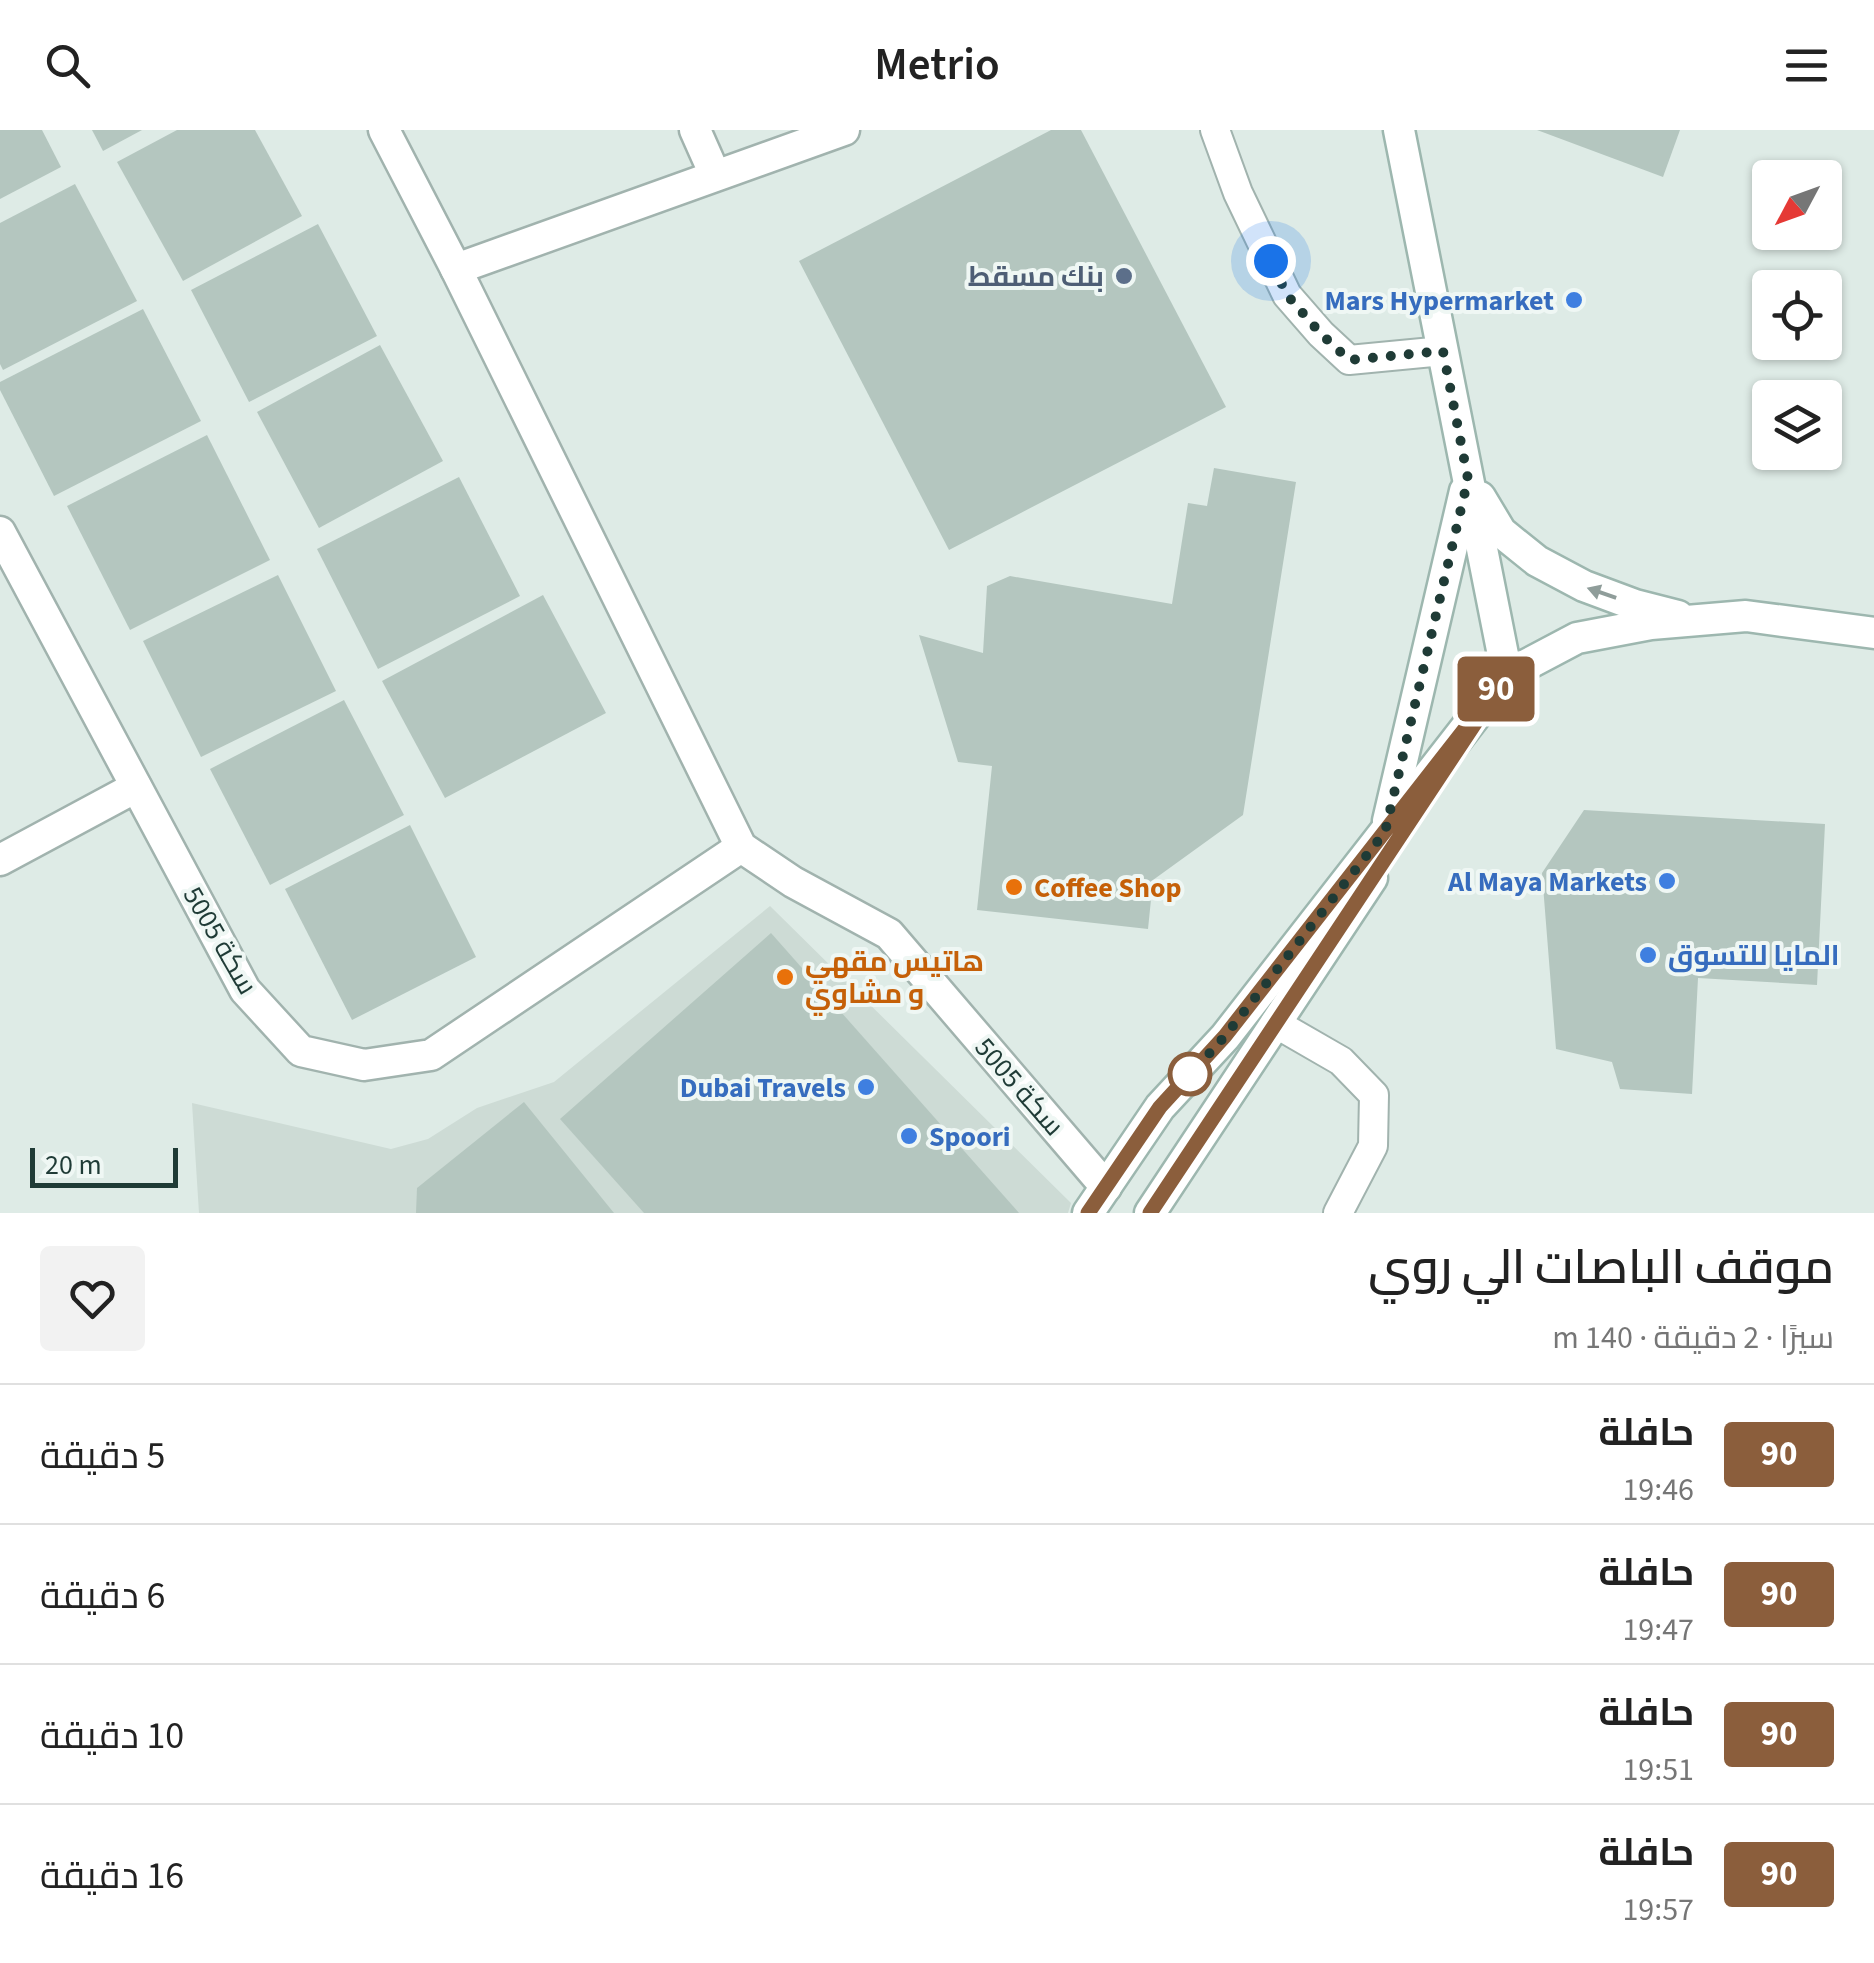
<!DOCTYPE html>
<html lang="ar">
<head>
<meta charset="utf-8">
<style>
  :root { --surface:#fff; --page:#f2f2f2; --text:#222; --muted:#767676; --line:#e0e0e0 }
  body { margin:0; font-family:"Source Sans 3",Cairo,sans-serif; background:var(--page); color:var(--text); direction:rtl; height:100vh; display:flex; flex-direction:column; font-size:38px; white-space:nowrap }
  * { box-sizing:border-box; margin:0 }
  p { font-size:32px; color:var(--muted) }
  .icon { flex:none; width:55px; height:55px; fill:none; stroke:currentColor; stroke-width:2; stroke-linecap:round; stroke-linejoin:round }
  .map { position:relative; height:1083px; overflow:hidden; direction:ltr }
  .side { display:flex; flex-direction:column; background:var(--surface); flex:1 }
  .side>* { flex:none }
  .badge { padding:0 20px; border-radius:8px; font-size:35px; line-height:65px }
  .needle { width:65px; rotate:229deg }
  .fabs { position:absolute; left:1752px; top:30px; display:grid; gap:20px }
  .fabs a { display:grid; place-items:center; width:90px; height:90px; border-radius:10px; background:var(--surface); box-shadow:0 2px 8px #0004; font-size:50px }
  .scale { position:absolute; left:30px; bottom:25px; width:148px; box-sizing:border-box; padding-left:10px; border:5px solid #1f3b36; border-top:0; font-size:28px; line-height:35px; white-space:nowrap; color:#1f3b36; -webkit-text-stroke:8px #eff7f4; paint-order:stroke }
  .you { position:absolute; width:50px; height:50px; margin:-25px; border:8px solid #fff; border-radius:50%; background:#1a73e8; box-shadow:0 0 0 15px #1a73e833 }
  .map>.badge { position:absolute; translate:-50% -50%; box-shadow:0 0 0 5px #fff }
  .round { display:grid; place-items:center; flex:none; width:105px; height:105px; border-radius:10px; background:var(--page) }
  .headline { display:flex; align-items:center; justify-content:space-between; height:170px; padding:0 40px }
  h1 { font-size:48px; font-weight:600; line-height:75px }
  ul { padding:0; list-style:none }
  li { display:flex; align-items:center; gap:30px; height:140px; padding:0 40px; border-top:2px solid var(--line) }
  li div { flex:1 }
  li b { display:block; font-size:38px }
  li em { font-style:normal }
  li .badge { min-width:110px; font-weight:700; text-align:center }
  header { display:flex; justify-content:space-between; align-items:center; height:130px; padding:0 40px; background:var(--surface); font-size:45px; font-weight:600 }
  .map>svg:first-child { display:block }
</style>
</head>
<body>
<header><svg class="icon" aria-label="menu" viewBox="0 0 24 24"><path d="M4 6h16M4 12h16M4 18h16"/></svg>Metrio<svg class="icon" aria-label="search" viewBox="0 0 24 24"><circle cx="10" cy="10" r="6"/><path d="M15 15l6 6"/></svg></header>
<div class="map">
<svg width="1874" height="1083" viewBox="0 0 1874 1083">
  <rect width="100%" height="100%" fill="#deebe6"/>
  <polygon fill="#cddbd5" points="770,776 1071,1073 1068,1083 199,1083 192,973 391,1019 428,1009 477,978 554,952"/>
  <g fill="#b4c6bf">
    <polygon points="0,0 42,0 61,37 0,69"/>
    <polygon points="92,0 142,0 103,21"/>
    <polygon points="177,0 255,0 302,86 183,151 117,32"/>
    <polygon points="1051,0 1081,0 1226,277 949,420 799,131"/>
    <polygon points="1537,0 1680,0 1663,47"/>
    <polygon points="75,54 137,171 3,240 0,234 0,93"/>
    <polygon points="318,94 377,206 249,272 191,160"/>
    <polygon points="143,179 201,291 54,366 0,260 0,252"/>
    <polygon points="380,215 443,331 319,398 257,282"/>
    <polygon points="207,305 270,430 130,500 67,376"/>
    <polygon points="1214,338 1296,352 1243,685 1153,750 1148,799 977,780 992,636 958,632 919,505 983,523 987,456 1010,446 1172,474 1188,373 1207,376"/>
    <polygon points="459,347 520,466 378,539 317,419"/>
    <polygon points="278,445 336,561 201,627 143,511"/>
    <polygon points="543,465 606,583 445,668 382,551"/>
    <polygon points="344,570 404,685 270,755 210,639"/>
    <polygon points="1584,680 1825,694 1817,855 1698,848 1692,964 1620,959 1612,932 1556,919 1542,743"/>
    <polygon points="410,695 476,827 352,890 285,759"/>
    <polygon points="771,803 1019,1083 644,1083 560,989"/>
    <polygon points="524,972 614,1083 416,1083 417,1058"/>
  </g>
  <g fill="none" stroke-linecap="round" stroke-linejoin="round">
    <defs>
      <g id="lane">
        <polyline points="1215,0 1238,63 1287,165 1321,204 1349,230 1443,221"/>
        <polyline points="1275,893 1341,931 1374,965 1373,1016 1338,1083"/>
      </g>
      <g id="street">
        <polyline points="384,0 456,139 741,717 793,752 889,804 1106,1057"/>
        <polyline points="695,0 715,45"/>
        <polyline points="456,139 844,0"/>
        <polyline points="0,402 245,860 301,921 364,935 431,925 741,717"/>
        <polyline points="0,730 136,657"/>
      </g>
      <g id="secondary">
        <polyline points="1399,0 1507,545"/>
        <polyline points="1480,367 1501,402 1537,431 1584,456 1635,475 1678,486"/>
        <polyline points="1388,691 1465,361"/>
        <polyline points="1088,1083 1160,977 1225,907 1507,545 1577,508 1651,494 1746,486 1874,503"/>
        <polyline points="1150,1083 1372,748"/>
      </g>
    </defs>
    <use href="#lane" stroke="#a1b3ae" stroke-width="32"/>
    <use href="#street" stroke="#a1b3ae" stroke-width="35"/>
    <use href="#secondary" stroke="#9db7af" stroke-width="35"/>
    <use href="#lane" stroke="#fff" stroke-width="28"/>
    <use href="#street" stroke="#fff" stroke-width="30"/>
    <use href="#secondary" stroke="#fff" stroke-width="30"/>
  </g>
  <defs><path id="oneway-solid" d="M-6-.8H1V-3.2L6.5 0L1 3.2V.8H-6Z" transform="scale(2.5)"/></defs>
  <use fill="#8f9d9a" href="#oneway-solid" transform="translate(1602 463) rotate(-161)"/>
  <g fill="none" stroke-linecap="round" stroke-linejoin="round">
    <defs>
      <polyline id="line" points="1088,1083 1160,977 1225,906 1507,545 1150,1083"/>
    </defs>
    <use href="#line" stroke="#fff" stroke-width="22"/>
    <use href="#line" stroke="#8b5e3c" stroke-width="15"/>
    <polyline stroke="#1f3b36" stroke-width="10" stroke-dasharray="0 18" points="1190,944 1182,954 1225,906 1385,702 1468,349 1443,221 1349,230 1321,204 1287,165 1271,131"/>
  </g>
  <circle fill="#5c6f8a" stroke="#eff7f4" stroke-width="4" cx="1124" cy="146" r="10"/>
  <g fill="#3f7fe0" stroke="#eff7f4" stroke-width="4">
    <circle cx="1574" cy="170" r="10"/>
    <circle cx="1667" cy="751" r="10"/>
    <circle cx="1648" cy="825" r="10"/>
    <circle cx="866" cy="957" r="10"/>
    <circle cx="909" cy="1006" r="10"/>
  </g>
  <g fill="#e8710a" stroke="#eff7f4" stroke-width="4">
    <circle cx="1014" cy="757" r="10"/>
    <circle cx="785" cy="847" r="10"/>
  </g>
  <circle fill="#fff" stroke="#8b5e3c" stroke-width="5" cx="1190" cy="944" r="20"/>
  <g text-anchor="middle" stroke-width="8" stroke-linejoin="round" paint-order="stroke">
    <g font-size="28" font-weight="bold" fill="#4e5e75" stroke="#eff7f4" text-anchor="end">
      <text x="1104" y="156">بنك مسقط</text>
    </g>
    <g font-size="28" font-weight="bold" fill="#366cbe" stroke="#eff7f4" text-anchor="end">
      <text x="1554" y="180">Mars Hypermarket</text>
      <text x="1647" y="761">Al Maya Markets</text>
      <text x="1668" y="835" text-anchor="start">المايا للتسوق</text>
      <text x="846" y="967">Dubai Travels</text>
      <text x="929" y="1016" text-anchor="start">Spoori</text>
    </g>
    <g font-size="28" font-weight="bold" fill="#c56008" stroke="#eff7f4" text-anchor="start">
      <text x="1034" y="767">Coffee Shop</text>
      <text x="805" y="841">هاتيس مقهي<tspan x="805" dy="32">و مشاوي</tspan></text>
    </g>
    <g font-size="28" fill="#1f3b36" stroke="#eff7f4">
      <text transform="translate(221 810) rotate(60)" y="10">سكة 5005</text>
      <text transform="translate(1020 956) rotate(49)" y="10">سكة 5005</text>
    </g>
  </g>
</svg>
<div class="fabs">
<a><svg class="needle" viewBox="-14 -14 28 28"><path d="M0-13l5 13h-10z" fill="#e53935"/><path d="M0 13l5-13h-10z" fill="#767676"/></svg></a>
<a><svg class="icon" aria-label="locate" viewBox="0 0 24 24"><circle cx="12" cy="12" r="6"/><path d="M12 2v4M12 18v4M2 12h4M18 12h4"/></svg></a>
<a><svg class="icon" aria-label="layers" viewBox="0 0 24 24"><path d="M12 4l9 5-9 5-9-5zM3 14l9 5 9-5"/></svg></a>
</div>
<div class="scale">20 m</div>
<div class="you" style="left:1271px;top:131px"></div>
<b class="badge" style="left:1496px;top:559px;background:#8b5e3c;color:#fff">90</b>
</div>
<section class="side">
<div class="headline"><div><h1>موقف الباصات الي روي</h1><p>سيرًا · 2 دقيقة · 140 m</p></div><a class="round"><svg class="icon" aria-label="heart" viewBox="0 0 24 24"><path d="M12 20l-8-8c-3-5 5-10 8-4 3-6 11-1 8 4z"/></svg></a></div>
<ul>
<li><span class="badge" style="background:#8b5e3c;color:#fff">90</span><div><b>حافلة</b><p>19:46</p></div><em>5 دقيقة</em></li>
<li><span class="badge" style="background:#8b5e3c;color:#fff">90</span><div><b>حافلة</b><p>19:47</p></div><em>6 دقيقة</em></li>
<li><span class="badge" style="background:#8b5e3c;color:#fff">90</span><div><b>حافلة</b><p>19:51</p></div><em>10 دقيقة</em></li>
<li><span class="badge" style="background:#8b5e3c;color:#fff">90</span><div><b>حافلة</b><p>19:57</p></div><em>16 دقيقة</em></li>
</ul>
</section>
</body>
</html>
